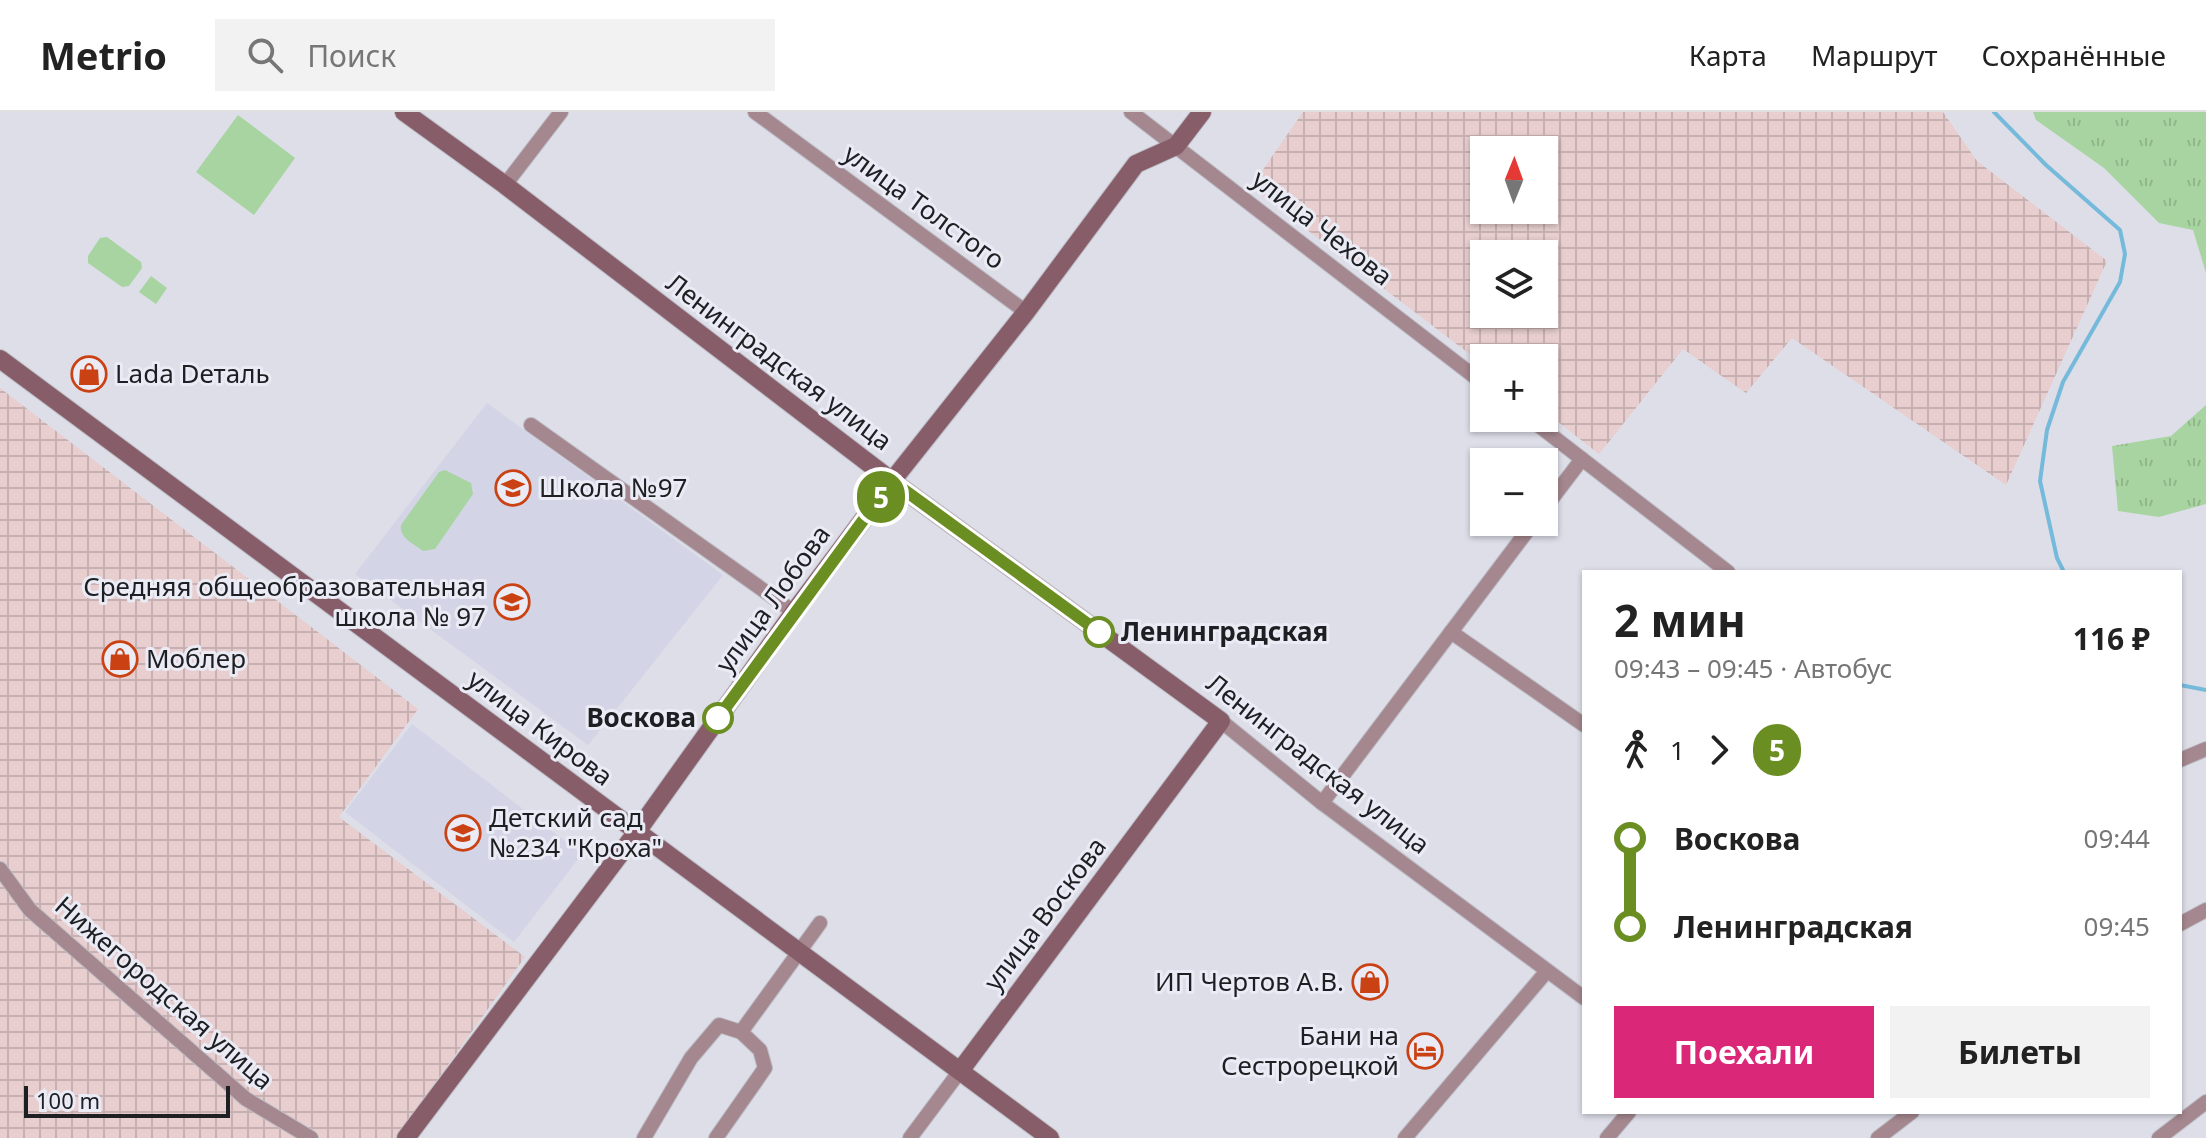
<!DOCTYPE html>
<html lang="ru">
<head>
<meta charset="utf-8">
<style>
  :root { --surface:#fff; --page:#f2f2f2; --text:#222; --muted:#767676; --line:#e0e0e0; --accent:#db2777 }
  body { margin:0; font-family:"Noto Sans",sans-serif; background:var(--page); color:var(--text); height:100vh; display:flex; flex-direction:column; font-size:30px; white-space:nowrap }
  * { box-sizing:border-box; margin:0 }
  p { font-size:26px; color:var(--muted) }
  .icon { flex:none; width:44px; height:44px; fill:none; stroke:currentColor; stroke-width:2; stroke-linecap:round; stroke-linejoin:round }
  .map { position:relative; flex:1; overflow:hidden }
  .side { position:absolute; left:1582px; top:458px; width:600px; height:544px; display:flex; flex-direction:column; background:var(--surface); border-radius:0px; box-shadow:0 2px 6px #0004 }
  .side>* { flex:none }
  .badge { padding:0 16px; border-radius:26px; font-size:28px; line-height:52px }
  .needle { width:52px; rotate:1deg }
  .controls { position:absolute; left:1470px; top:24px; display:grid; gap:16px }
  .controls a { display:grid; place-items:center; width:88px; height:88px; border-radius:0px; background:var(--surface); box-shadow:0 2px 6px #0004; font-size:40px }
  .scale { position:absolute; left:24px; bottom:20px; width:206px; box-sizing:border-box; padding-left:8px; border:4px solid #1e1f22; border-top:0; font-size:22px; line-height:28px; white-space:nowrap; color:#1e1f22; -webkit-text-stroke:6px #eaebf5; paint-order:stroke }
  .map>.badge { position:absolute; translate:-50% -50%; box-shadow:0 0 0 4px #fff }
  .legs { display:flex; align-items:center; gap:12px; height:88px; padding:0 32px; font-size:26px }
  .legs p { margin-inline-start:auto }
  .summary { display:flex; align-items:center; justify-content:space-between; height:136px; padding:0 32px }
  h1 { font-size:44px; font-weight:700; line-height:60px }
  .primary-button { display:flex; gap:16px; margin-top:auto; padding:16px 32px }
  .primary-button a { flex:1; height:92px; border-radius:0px; background:var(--accent); color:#fff; font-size:32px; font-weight:700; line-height:92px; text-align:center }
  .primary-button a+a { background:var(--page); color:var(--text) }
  ul { padding:0 32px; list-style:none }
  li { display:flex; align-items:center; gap:28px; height:88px; font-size:30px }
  li i { display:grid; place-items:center; width:12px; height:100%; margin:0 10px; background:currentColor }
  li i::after { content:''; width:20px; height:20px; margin:-10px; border:6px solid; border-radius:50%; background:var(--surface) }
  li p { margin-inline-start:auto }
  li:first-child i { background:linear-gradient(#0000 50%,currentColor 0) }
  li:last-child i { background:linear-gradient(currentColor 50%,#0000 0) }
  header { display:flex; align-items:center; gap:48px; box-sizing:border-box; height:112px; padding:0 40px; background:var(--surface); border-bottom:2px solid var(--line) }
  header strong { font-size:38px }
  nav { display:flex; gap:44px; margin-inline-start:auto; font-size:28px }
  .search { width:560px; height:72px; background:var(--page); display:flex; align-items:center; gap:20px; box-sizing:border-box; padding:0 28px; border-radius:0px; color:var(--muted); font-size:30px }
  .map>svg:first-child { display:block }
</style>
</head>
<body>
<header>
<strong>Metrio</strong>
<div class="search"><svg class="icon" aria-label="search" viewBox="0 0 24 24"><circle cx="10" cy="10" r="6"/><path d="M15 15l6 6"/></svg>Поиск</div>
<nav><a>Карта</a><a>Маршрут</a><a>Сохранённые</a></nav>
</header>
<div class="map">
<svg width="2206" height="1026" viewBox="0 0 2206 1026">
  <defs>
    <pattern id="industrial-grid" width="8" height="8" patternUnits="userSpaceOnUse" patternTransform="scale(2)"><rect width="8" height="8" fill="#e8cece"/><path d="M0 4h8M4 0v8" fill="none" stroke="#c7b0b1"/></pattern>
    <pattern id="grass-tufts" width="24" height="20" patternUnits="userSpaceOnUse" patternTransform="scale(2)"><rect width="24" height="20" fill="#a8d4a1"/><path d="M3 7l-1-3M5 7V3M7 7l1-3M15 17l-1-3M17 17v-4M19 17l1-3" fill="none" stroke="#90b68a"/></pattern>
  </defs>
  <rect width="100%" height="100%" fill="#dddee8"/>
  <g fill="url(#industrial-grid)" fill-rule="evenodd">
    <path d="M1303 0H1943L1977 49 2107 149 2006 373 1792 226 1746 281 1683 237 1599 342 1544 299V246H1484V253L1251 75ZM1484 38H1544V98H1484ZM1484 142H1544V202H1484Z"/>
    <polygon points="0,276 418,597 339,705 525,845 396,1026 0,1026"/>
  </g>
  <g fill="#d3d4e5">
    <polygon points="487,291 723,463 588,633 355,462"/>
    <polygon points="412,612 582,742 514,830 345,700"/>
  </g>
  <g fill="url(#grass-tufts)">
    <polygon points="2033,0 2206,0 2206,161 2193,118 2159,111 2104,56 2036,8"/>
    <polygon points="2206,293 2206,392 2159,405 2118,399 2112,334 2171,324"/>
  </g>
  <g fill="#a8d4a1">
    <polygon points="238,3 295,46 254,103 196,60"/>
    <polygon points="107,125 141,150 142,156 129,174 122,175 88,151 88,144 100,126"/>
    <polygon points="151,164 167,176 156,192 139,180"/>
    <path d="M445 358 471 371 473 382 435 437 423 439C414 432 399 426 401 413L439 360Z"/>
  </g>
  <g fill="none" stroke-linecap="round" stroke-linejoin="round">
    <g stroke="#75badb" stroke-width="4">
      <polyline points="1994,0 2046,53 2120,118 2125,142 2120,170 2063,270 2047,318 2040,369 2057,446 2064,460"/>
      <polyline points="2180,573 2206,578"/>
    </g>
    <defs>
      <g id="street">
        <polyline points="755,0 1026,200"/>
        <polyline points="1131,0 1484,272"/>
        <polyline points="505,73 561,0"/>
        <polyline points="1529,306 1728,460"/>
        <polyline points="531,313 794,500"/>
        <polyline points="1544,397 1582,347"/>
        <polyline points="1451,520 1584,613"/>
        <polyline points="1221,609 1322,691 1584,886"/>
        <polyline points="2180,648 2206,637"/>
        <polyline points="1322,691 1534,410"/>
        <polyline points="0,757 30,798 246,987 311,1026"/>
        <polyline points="2180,812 2206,798"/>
        <polyline points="644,1026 691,946 719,913 741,920 820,811"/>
        <polyline points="716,1026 765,956 760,938 741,920"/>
        <polyline points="910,1026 960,959"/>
        <polyline points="1405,1026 1547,859"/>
        <polyline points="1607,1026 1629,1000"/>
        <polyline points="1878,1026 1912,1000"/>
        <polyline points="2159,1026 2206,990"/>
      </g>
      <g id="secondary">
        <polyline points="404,0 505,73 892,369 1221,609 960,959"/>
        <polyline points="0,247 1050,1026"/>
        <polyline points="406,1026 636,721 794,500 892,369 1026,200 1136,52 1176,34 1202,0"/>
      </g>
    </defs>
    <use href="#street" stroke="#bbbcc4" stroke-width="16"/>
    <use href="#secondary" stroke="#bbbcc4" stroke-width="20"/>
    <use href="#street" stroke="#a5878f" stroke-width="14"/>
    <use href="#secondary" stroke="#875d69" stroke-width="18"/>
  </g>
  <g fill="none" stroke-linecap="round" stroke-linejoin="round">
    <defs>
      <polyline id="line-1" points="718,606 892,369 1099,520"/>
    </defs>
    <use href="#line-1" stroke="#fff" stroke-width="18"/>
    <use href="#line-1" stroke="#6b8e23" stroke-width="12"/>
  </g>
  <defs>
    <symbol id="shop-ring" viewBox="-11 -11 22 22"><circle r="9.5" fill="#eaebf5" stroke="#ca4214" stroke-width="1.5"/><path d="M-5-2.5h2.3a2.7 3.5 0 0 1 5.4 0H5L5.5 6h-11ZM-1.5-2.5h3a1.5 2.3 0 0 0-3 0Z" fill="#ca4214"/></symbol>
    <symbol id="school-ring" viewBox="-11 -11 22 22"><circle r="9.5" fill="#eaebf5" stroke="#ca4214" stroke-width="1.5"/><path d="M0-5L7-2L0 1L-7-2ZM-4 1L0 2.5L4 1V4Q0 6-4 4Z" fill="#ca4214"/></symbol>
    <symbol id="hotel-ring" viewBox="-11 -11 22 22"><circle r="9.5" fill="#eaebf5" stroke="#ca4214" stroke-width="1.5"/><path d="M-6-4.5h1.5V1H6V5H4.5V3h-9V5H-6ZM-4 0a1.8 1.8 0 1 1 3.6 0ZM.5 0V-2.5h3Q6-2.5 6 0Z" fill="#ca4214"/></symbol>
  </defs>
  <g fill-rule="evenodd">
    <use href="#shop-ring" x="69" y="242" width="40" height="40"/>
    <use href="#school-ring" x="493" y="356" width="40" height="40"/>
    <use href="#school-ring" x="492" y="470" width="40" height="40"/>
    <use href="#shop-ring" x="100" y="527" width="40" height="40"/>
    <use href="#school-ring" x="443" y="701" width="40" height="40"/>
    <use href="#shop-ring" x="1350" y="850" width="40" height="40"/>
    <use href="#hotel-ring" x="1405" y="919" width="40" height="40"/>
  </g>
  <g fill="#fff" stroke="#6b8e23" stroke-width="4">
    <circle cx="1099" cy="520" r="14"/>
    <circle cx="718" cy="606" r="14"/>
  </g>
  <g text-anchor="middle" stroke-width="6" stroke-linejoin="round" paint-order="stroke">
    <g font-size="26" fill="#1e1f22" stroke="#eaebf5">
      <text transform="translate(924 95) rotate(36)" y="9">улица Толстого</text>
      <text transform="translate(1322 116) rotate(38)" y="9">улица Чехова</text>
      <text transform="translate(779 250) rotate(37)" y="9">Ленинградская улица</text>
      <text transform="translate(773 487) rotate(-54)" y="9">улица Лобова</text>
      <text transform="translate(540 616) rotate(37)" y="9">улица Кирова</text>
      <text transform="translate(1318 652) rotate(38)" y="9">Ленинградская улица</text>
      <text transform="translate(1045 802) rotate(-53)" y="9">улица Воскова</text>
      <text transform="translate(164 881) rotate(41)" y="9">Нижегородская улица</text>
    </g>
    <g font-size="26" fill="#1e1f22" stroke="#eaebf5" text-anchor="start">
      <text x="115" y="271">Lada Dеталь</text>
      <text x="539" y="385">Школа №97</text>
      <text x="486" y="484" text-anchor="end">Средняя общеобразовательная<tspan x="486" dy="30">школа № 97</tspan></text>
      <text x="146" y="556">Моблер</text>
      <text x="489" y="715">Детский сад<tspan x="489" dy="30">№234 "Кроха"</tspan></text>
      <text x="1344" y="879" text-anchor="end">ИП Чертов А.В.</text>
      <text x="1399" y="933" text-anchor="end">Бани на<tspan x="1399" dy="30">Сестрорецкой</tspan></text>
    </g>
    <g font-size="26" font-weight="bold" fill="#1e1f22" stroke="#eaebf5" text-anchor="start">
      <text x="1121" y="529">Ленинградская</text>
      <text x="696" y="615" text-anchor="end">Воскова</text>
    </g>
  </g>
</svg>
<div class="controls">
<a><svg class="needle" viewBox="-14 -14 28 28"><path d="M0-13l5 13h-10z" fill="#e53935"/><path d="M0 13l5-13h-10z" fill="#767676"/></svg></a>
<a><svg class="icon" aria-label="layers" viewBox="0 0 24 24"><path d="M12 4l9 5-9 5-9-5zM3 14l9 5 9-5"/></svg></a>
<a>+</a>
<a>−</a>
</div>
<div class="scale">100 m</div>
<b class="badge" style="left:881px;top:385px;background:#6b8e23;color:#fff">5</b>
<section class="side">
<div class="summary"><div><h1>2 мин</h1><p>09:43 – 09:45 · Автобус</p></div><b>116 ₽</b></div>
<div class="legs"><svg class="icon" aria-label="walk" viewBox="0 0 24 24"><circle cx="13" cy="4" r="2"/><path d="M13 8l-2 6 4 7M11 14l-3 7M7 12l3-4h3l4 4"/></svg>1<svg class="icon" aria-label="forward" viewBox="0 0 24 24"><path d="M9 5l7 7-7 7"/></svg><b class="badge" style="background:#6b8e23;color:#fff">5</b></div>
<ul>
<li><i style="color:#6b8e23"></i><b>Воскова</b><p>09:44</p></li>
<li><i style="color:#6b8e23"></i><b>Ленинградская</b><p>09:45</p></li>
</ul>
<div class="primary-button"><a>Поехали</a><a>Билеты</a></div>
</section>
</div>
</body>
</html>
